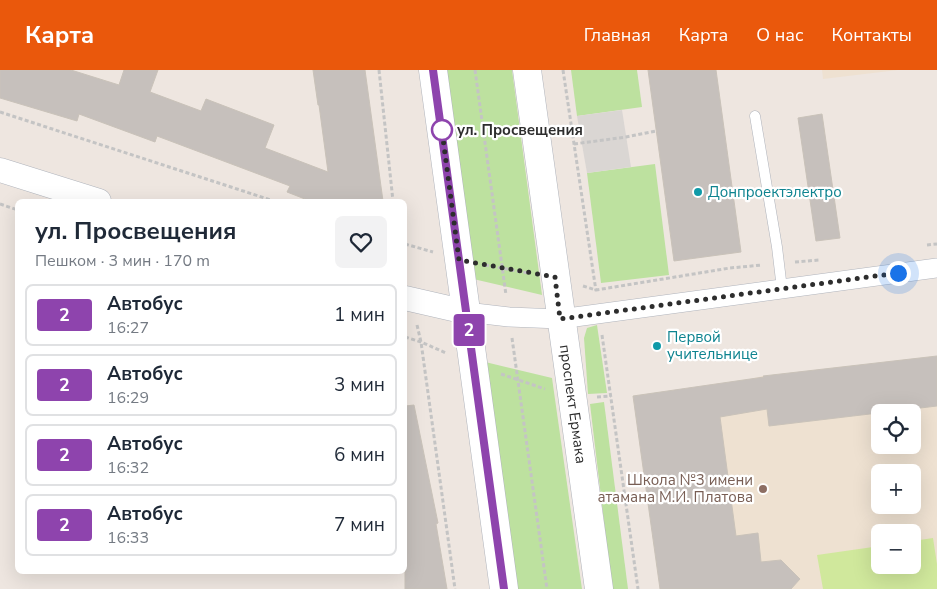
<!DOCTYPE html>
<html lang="ru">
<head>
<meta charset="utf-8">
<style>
  :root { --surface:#fff; --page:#f2f2f3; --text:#1f2937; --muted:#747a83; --line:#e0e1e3; --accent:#ea580c }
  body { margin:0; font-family:"Nunito Sans",sans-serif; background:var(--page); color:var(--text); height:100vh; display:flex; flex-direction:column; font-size:19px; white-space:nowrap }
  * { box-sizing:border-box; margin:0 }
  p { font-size:16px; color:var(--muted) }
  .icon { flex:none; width:28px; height:28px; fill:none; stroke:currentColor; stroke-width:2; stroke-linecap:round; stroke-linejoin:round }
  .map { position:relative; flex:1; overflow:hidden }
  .sheet { position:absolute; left:15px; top:129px; width:392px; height:375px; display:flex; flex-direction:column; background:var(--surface); border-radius:8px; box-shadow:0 5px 20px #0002 }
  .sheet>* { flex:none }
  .badge { padding:0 10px; border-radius:4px; font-size:18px; line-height:32px }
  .buttons { position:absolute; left:871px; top:334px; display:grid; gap:10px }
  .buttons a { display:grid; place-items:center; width:50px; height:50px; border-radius:8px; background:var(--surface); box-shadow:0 5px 20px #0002; font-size:25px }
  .you { position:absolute; width:25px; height:25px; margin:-12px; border:4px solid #fff; border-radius:50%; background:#1a73e8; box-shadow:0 0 0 8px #1a73e833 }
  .map>.badge { position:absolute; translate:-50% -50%; box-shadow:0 0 0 2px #fff }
  .round { display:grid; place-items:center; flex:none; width:52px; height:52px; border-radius:8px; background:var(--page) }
  .summary { display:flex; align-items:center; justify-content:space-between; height:85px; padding:0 20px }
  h1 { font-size:24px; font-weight:700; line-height:38px }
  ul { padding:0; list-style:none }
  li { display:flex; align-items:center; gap:15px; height:62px; margin:0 10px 8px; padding:0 10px; border:2px solid var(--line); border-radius:8px }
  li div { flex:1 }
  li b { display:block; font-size:19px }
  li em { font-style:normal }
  li .badge { min-width:55px; font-weight:700; text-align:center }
  header { display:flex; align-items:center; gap:30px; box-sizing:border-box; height:70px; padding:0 25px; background:var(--accent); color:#fff }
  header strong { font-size:24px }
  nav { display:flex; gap:28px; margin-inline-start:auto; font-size:18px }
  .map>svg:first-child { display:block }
</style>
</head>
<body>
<header>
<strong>Карта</strong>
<nav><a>Главная</a><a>Карта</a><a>О нас</a><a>Контакты</a></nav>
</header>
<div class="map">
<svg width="937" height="519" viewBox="0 0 937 519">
  <rect width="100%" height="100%" fill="#eee6e0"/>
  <g fill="#eee1d1" fill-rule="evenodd">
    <polygon points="822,0 898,0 823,9"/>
    <path d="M937 286V519H660L633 326 750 309 763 306ZM880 342H912V375H880ZM880 402H912V435H880ZM880 462H912V495H880Z"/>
  </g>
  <g fill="#bde19f">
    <polygon points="441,0 512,0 542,225 469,208"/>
    <polygon points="571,0 637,0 642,37 577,46"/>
    <polygon points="655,94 669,205 601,213 587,103"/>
    <polygon points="597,255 607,323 588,324 584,268 587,258"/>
    <polygon points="481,291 552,308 582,519 512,519"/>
    <polygon points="604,332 628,519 612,519 590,334"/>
  </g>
  <polygon fill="#d0e89c" points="933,468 937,494 937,519 823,519 817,485 880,476 880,495 912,495 913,471"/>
  <polygon fill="#dad6d3" points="622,40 631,97 587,103 577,46"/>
  <g fill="#c6c0bc" stroke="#c9c2b9">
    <polygon points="0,0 71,0 119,15 124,0 158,0 150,22 201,41 206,29 274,55 265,78 328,102 319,35 318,35 313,0 365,0 383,131 310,131 287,122 290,116 157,66 155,72 79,44 77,51 0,28"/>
    <polygon points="648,0 716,0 741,182 674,191"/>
    <polygon points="822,44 840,168 816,171 798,48"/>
    <polygon points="937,286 937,336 769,356 767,339 720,347 736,466 758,463 761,492 781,490 800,509 791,519 660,519 633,326 764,307 763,306"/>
    <polygon points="414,335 438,453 436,454 447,519 405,519 405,336"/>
  </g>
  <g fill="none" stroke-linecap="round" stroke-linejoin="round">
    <defs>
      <polyline id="service" points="755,46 777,177 782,219"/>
      <polyline id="minor" points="466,242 509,247 560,249 937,198"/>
      <g id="tertiary">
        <polyline points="0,100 99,131"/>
        <polyline points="405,228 466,242"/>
      </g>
      <g id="secondary">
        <polyline points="433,0 504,519"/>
        <polyline points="527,0 599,519"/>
      </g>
    </defs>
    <use href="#service" stroke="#b0b4bc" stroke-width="11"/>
    <use href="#minor" stroke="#b0b4bc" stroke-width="20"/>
    <use href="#tertiary" stroke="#b0b4bc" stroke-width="25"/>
    <use href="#secondary" stroke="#b0b4bc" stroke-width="29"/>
    <g stroke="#c4c4c4" stroke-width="3" stroke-dasharray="4 2.5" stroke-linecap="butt">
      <polyline points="379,0 393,131"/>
      <polyline points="475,0 506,225"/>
      <polyline points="563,0 596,221"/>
      <polyline points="0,42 274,131"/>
      <polyline points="574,74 626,67 656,61"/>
      <polyline points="0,134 18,140"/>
      <polyline points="405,174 433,182"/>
      <polyline points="927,175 937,174"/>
      <polyline points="795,192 819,190"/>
      <polyline points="485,195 528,203"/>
      <polyline points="583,216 596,220 730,198 762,195"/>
      <polyline points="417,255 421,272 455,519"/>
      <polyline points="602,265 638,519"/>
      <polyline points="405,267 421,272 446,283"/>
      <polyline points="512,268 547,519"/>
      <polyline points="501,304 545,319"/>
      <polyline points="597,327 611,326"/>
    </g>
    <use href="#service" stroke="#fff" stroke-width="10"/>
    <use href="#minor" stroke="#fff" stroke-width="19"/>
    <use href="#tertiary" stroke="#fff" stroke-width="24"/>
    <use href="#secondary" stroke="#fff" stroke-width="28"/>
  </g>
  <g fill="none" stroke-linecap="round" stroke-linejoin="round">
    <defs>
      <polyline id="line" points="433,0 504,519"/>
    </defs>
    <use href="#line" stroke="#fff" stroke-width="11"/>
    <use href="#line" stroke="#8e44ad" stroke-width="8"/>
    <polyline stroke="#2d2d2d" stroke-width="5" stroke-dasharray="0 9" points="442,60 441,53 459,190 555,207 560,249 898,203"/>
  </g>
  <circle fill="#fff" stroke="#8e44ad" stroke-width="2.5" cx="442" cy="60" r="10"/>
  <g fill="#0f9aa8" stroke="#fff" stroke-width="2">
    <circle cx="698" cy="122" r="5"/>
    <circle cx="657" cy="276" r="5"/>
  </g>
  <circle fill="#8d6e63" stroke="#fff" stroke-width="2" cx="763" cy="419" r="5"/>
  <g text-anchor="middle" stroke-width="4.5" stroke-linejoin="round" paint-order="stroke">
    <g font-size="15" font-weight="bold" fill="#2d2d2d" stroke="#fff" text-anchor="start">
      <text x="457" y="65">ул. Просвещения</text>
    </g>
    <g font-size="15" fill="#0d838f" stroke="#fff" text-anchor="start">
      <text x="708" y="127">Донпроектэлектро</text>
      <text x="667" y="272">Первой<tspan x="667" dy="17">учительнице</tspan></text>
    </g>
    <g font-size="15" fill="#2d2d2d" stroke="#fff">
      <text transform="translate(573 334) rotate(82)" y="5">проспект Ермака</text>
    </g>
    <g font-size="15" fill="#785e54" stroke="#fff" text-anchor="end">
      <text x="753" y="415">Школа №3 имени<tspan x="753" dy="17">атамана М.И. Платова</tspan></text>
    </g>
  </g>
</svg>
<div class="buttons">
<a><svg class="icon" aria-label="locate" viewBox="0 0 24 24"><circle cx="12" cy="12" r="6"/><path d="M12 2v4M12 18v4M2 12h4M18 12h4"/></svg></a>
<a>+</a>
<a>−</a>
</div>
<div class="you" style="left:898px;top:203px"></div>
<b class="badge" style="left:469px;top:260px;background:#8e44ad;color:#fff">2</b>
<section class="sheet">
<div class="summary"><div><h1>ул. Просвещения</h1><p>Пешком · 3 мин · 170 m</p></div><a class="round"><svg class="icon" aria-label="heart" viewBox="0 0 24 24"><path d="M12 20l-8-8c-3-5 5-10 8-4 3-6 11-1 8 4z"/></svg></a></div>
<ul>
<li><span class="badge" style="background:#8e44ad;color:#fff">2</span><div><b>Автобус</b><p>16:27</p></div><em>1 мин</em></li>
<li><span class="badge" style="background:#8e44ad;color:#fff">2</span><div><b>Автобус</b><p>16:29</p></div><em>3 мин</em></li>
<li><span class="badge" style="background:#8e44ad;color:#fff">2</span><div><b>Автобус</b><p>16:32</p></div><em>6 мин</em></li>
<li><span class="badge" style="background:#8e44ad;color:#fff">2</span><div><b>Автобус</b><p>16:33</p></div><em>7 мин</em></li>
</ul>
</section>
</div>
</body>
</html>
